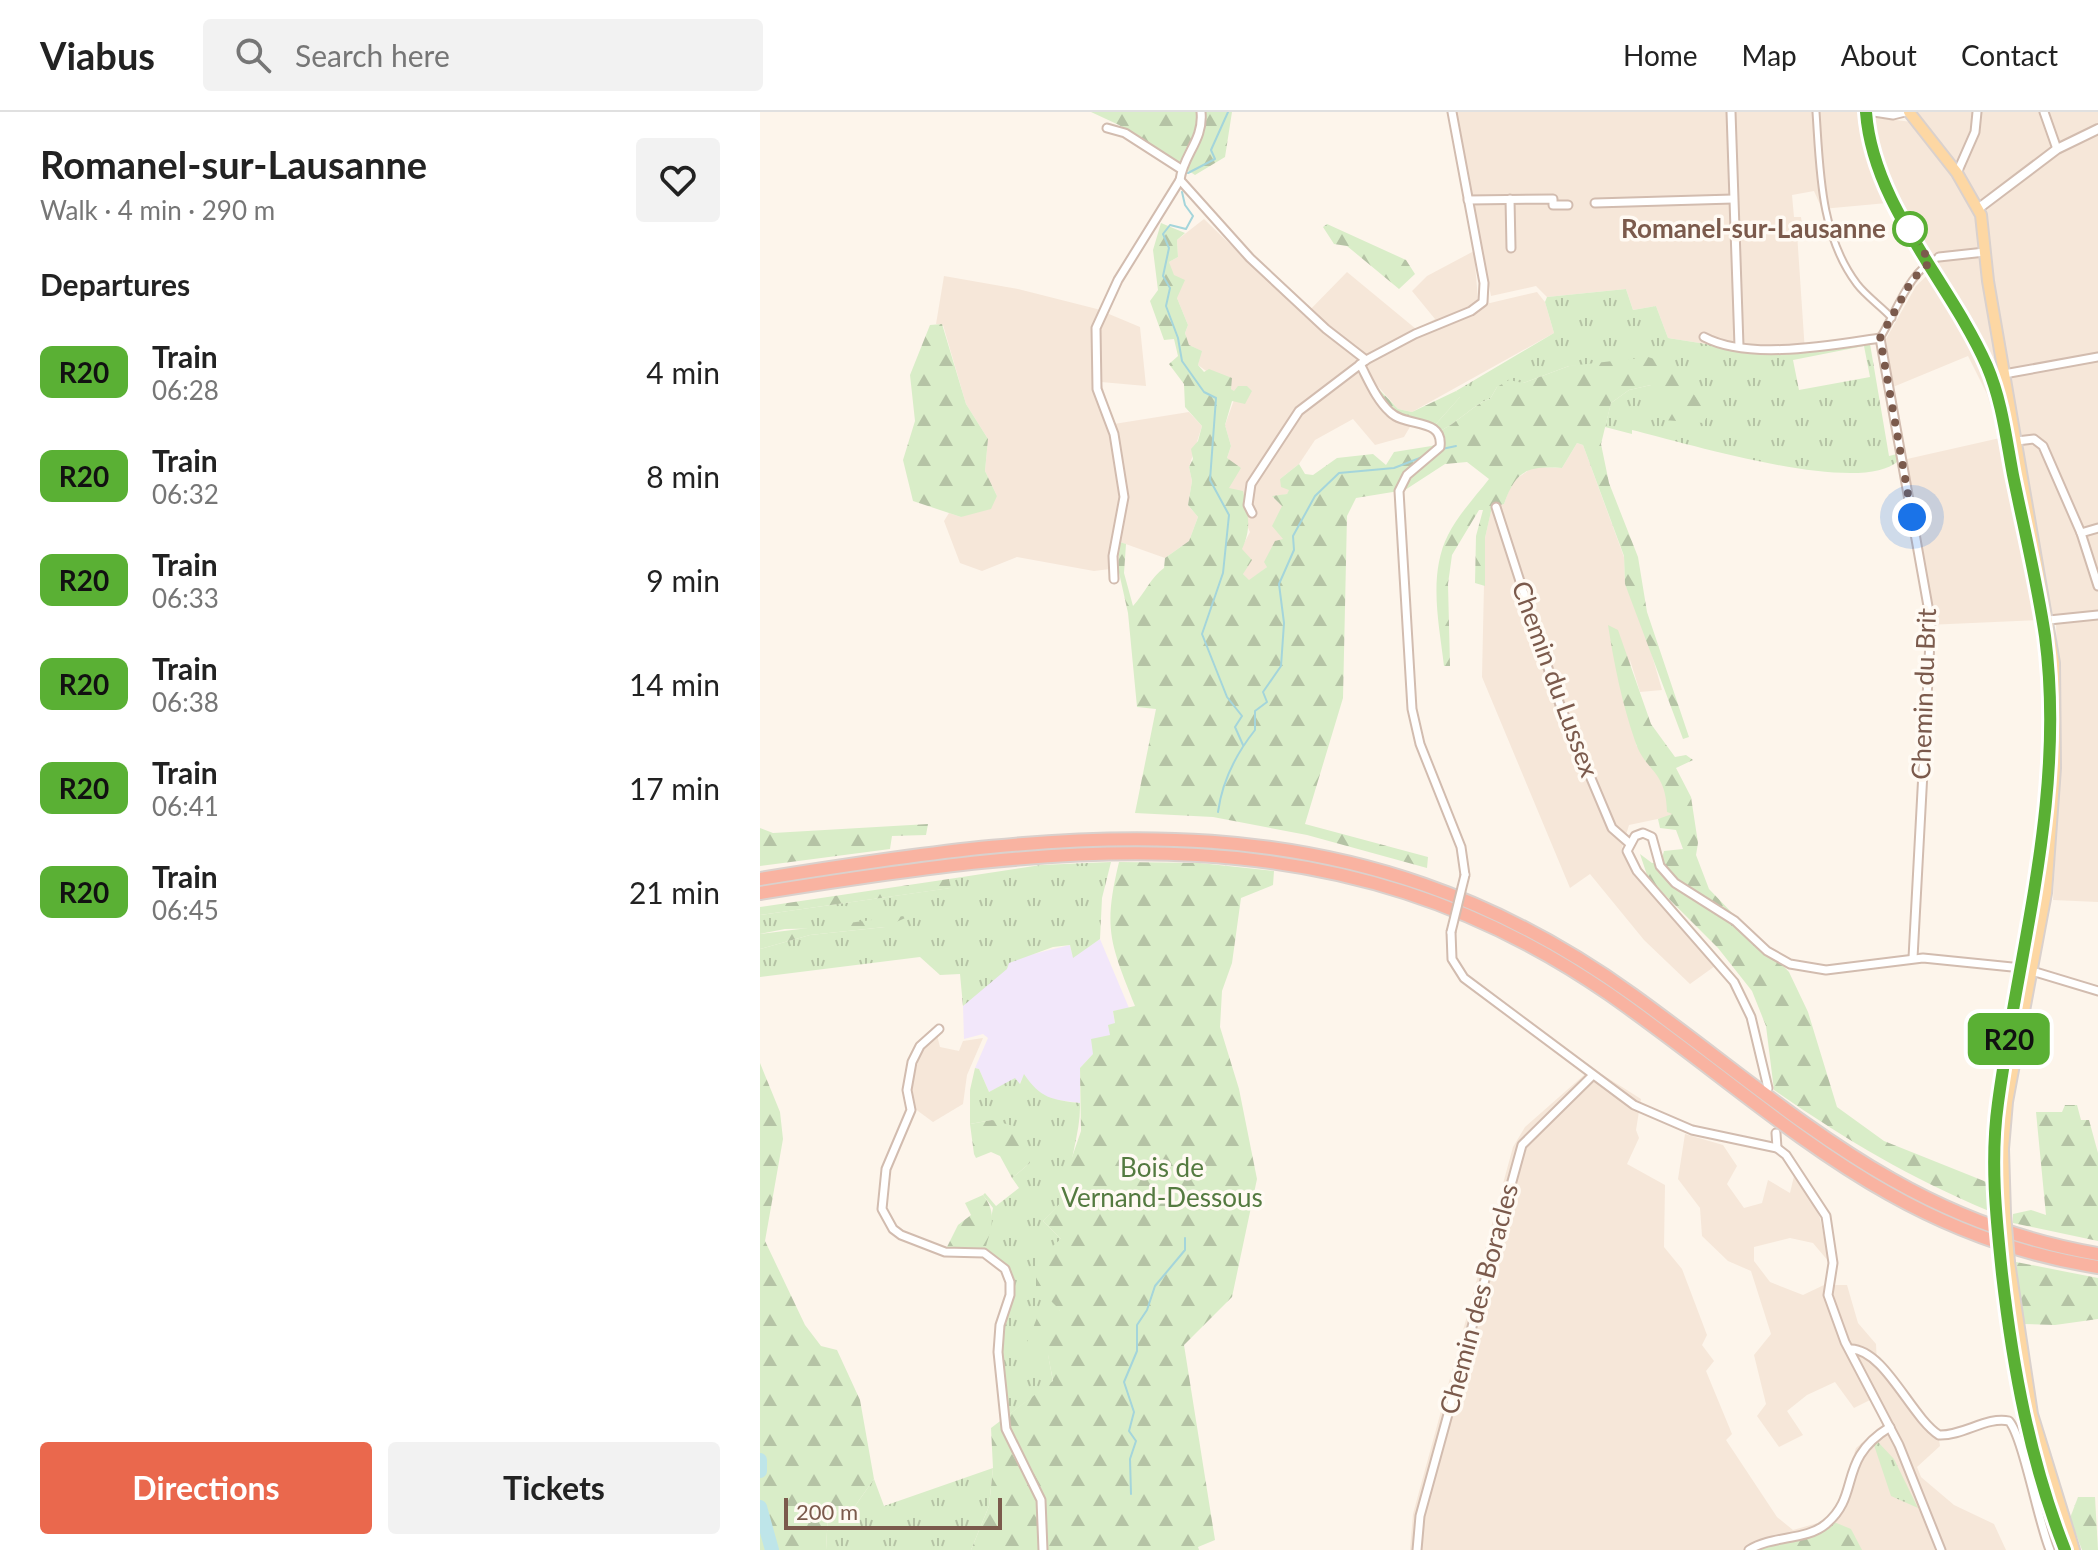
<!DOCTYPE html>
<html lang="en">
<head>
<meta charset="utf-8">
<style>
  :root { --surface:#fff; --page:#f2f2f2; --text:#222; --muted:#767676; --line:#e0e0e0; --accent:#ea684d }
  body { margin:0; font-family:Lato,sans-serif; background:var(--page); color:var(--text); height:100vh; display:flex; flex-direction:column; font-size:30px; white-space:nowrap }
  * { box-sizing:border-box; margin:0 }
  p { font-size:26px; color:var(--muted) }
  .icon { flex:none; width:44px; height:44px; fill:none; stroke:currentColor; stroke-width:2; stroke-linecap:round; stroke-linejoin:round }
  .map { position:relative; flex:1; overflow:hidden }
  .details { display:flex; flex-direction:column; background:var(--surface); width:760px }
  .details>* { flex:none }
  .badge { padding:0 16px; border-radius:12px; font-size:28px; line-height:52px }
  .scale { position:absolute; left:24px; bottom:20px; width:218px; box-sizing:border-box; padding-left:8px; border:4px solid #7b5a4c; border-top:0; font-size:22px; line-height:28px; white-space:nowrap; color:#7b5a4c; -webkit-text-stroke:6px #fffaf3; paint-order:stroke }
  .you { position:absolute; width:40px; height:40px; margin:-20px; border:6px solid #fff; border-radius:50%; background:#1a73e8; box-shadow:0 0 0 12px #1a73e833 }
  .map>.badge { position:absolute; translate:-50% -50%; box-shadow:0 0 0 4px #fff }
  h2 { padding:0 40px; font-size:30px; line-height:72px }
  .round { display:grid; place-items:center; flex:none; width:84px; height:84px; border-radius:8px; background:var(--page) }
  .head { display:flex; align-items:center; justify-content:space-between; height:136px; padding:0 40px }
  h1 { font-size:38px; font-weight:700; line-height:60px }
  .button { display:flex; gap:16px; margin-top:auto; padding:16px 40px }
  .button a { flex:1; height:92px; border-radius:8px; background:var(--accent); color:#fff; font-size:32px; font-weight:700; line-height:92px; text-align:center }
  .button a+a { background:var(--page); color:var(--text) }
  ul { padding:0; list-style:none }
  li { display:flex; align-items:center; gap:24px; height:104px; padding:0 40px }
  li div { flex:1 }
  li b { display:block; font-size:30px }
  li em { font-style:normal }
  li .badge { min-width:88px; font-weight:700; text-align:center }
  header { display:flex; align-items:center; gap:48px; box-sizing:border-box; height:112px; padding:0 40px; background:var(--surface); border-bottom:2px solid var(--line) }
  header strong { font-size:38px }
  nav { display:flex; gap:44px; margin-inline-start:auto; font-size:28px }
  .search { width:560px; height:72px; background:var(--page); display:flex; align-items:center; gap:20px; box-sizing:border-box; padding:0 28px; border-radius:8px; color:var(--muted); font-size:30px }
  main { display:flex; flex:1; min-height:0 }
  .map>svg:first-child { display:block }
</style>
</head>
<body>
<header>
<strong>Viabus</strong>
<div class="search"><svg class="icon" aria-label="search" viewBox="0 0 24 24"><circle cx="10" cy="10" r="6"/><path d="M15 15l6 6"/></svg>Search here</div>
<nav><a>Home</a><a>Map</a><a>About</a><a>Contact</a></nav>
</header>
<main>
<section class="details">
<div class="head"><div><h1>Romanel-sur-Lausanne</h1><p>Walk · 4 min · 290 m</p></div><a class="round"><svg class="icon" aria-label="heart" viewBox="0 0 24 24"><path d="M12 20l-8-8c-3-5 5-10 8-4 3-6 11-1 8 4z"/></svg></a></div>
<h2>Departures</h2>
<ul>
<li><span class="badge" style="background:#5ab034;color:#111">R20</span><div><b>Train</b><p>06:28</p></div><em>4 min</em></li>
<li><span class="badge" style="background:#5ab034;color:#111">R20</span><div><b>Train</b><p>06:32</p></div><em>8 min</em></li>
<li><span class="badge" style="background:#5ab034;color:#111">R20</span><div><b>Train</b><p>06:33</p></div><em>9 min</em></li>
<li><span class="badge" style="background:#5ab034;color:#111">R20</span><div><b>Train</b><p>06:38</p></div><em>14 min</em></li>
<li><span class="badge" style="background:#5ab034;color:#111">R20</span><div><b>Train</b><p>06:41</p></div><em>17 min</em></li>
<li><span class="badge" style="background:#5ab034;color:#111">R20</span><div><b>Train</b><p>06:45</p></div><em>21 min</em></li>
</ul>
<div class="button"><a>Directions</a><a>Tickets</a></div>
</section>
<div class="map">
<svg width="1338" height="1438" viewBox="0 0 1338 1438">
  <defs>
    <pattern id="grass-tufts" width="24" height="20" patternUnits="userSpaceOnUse" patternTransform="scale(2)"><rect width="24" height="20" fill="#d9edc8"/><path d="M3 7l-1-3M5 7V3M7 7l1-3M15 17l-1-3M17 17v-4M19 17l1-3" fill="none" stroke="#b5c3a5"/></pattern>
    <pattern id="forest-firs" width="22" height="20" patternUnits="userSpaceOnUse" patternTransform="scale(2)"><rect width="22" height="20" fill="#d9edc8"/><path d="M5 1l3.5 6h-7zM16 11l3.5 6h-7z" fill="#b5c3a5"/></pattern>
  </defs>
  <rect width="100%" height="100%" fill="#fdf5eb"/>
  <g fill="#f6e7d9">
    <polygon points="695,0 1100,0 1104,34 1127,91 1062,97 1054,79 1032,83 1034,105 1041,105 1043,119 1037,121 1045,240 984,238 908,226 896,194 873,198 866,177 787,185 776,174 731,184"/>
    <polygon points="1155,0 1338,0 1338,790 1293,788 1300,646 1296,511 1277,508 1167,513 1140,359 1147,347 1240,326 1227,282 1208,244 1133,275 1126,227 1156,174 1178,153 1124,58 1114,28 1111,5 1160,11"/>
    <polygon points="444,107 544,204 587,160 656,217 675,207 652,179 667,164 714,139 718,188 730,191 777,180 785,190 794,221 652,300 638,297 615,271 635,302 654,308 644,325 615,333 593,307 555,328 539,352 520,367 530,377 527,382 513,385 522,394 524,427 507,455 489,469 483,462 481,437 490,420 469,376 467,346 471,334 465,313 479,274 475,280 438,253 441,239 429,233 425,221 428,213 417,186 409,150 418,145 417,128"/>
    <polygon points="184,164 258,177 337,197 380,215 386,274 341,270 354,312 429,300 442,314 429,355 432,369 428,393 438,405 429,429 405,446 360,430 358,456 334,459 257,445 222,459 200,451 184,409 189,401 201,405 237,384 225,359 228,327 206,292 183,213 176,212"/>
    <polygon points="817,331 823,333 864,445 865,472 883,512 902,578 880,580 870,548 876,633 901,665 907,682 907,700 912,701 912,704 869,713 861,739 872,761 955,854 930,872 884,828 830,762 810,776 722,565 725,426 732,394 744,392 752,370 773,355 802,356"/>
    <polygon points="177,923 180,935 199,939 203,929 223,926 207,963 203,992 173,1010 154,996 150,978 162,936"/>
    <polygon points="832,956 881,987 876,1018 879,1026 867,1052 905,1073 904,1135 922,1157 947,1223 942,1233 954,1249 946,1259 972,1322 966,1328 1017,1405 1033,1418 1065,1409 1078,1392 1096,1336 1124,1312 1110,1288 1094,1296 1075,1270 1047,1283 1027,1299 1043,1323 1019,1335 997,1304 1006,1292 994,1243 1011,1222 991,1159 968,1149 942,1124 940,1096 918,1067 925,1022 963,1033 977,1054 967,1072 984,1096 1002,1091 1008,1068 1030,1081 1034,1064 1045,1075 1060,1106 1069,1150 1053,1131 1030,1126 994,1135 994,1149 1010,1170 1043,1183 1064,1173 1087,1173 1098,1211 1116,1232 1117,1252 1178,1321 1180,1334 1157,1355 1161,1365 1194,1393 1234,1412 1246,1438 650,1438 653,1402 753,1035 765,1015"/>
  </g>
  <polygon fill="#f2e7fa" points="340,827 369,896 353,899 355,912 350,924 320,956 320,991 290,987 277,981 264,963 259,973 255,967 229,980 219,957 215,956 228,926 223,922 204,927 203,894 249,851 261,845 310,833 313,845"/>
  <g fill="url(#grass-tufts)" fill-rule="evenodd">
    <path d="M866 177 873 198 896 194 908 226 984 238 1045 240 1109 226 1129 344 1137 342 1138 349C1100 385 923 330 872 318V322L845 315 851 291 869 278 891 273 913 253 809 254 763 271 737 275 730 287C717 290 698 310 682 318L675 313 700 285 696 279 794 221 785 190 787 185ZM1104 234 1110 265 1039 278 1033 248Z"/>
    <polygon points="351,750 342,786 340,827 313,846 310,833 293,835 249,851 247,857 203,894 200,862 180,863 160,845 0,865 0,837 50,823 125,815 25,817 0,822 0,803 190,776 189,767 281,753"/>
    <path d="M215 956 219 957 229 980 255 966 260 972 264 962C280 986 292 988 320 991 321 1023 307 1050 309 1083L283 1109 301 1127 300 1198 266 1234 288 1242 293 1270 247 1304 240 1239 247 1202V1156L225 1138 233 1096 223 1083 225 1081 236 1094 259 1076 252 1066 270 1051 232 1008 210 1012V978Z"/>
    <polygon points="1118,1330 1134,1347 1158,1396 1131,1384 1114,1333"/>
    <polygon points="233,1356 229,1394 211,1438 66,1438 68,1402 95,1394 114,1367 124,1394"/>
  </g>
  <g fill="url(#forest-firs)">
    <polygon points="331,0 472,0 465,45 435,63 359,13"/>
    <path d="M401 111 425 121 417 128 418 145 409 150 414 163 425 168 417 186 428 213 425 221 429 233 442 239 438 253 444 260 449 257 472 266 471 277 474 279 478 274H487L492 279 485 292 472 289 465 313 471 334 467 346 481 356 469 376 483 379C488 402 492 416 482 437L492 448 483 462 489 468 507 455 504 450 515 429 523 427 512 414 522 394 512 384 527 382 529 378 521 375 520 367 539 352 545 362 553 363 577 346 613 342 626 353 634 340 684 332 682 318C698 310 717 290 730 287L737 275 749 268 763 271 809 254 888 245 913 253 948 302 944 311 903 308 891 273 869 278 851 291 841 332 849 371 878 445 887 500 929 625 923 627 865 472 864 444 823 333 817 331 802 356C767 354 756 358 744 392L732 395 725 426V474L715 471 716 424 723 398H719L692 443 688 472 690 554H684C679 511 668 463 688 423 698 403 715 385 729 367L707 350 685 352 645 378 596 386 587 404 583 586 545 712 668 745 667 756 547 723 453 705 375 701 396 597 377 595 368 501 358 456 360 430 366 432 364 461 373 494C385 481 391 465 404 456L405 446 429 429 438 405 428 393 432 369 429 355 433 347 431 337 438 329 442 314 425 295 424 272 409 252 418 244 414 227 404 228 390 189 398 178 393 138Z"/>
    <polygon points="567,112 646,148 655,162 639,177 587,134 574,132 563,115"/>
    <polygon points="182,212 206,292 228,327 225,359 237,384 231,397 201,405 153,389 143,348 155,309 150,263 170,213"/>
    <polygon points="613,271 638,297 652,300 696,279 701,284 675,313 635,302"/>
    <path d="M848 513 858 518 891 612 915 645 926 643 933 648 916 656 931 685 938 731 936 743 949 777 1029 860 1048 900 1077 995 1124 1029 1229 1071V1099C1148 1065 1086 1028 1014 978L1006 914 992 879 958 836 888 766 880 742 892 751 901 750 904 739 923 737 916 718 900 716 898 707 912 702 907 700C906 657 885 660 875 629 862 591 854 552 848 513Z"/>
    <polygon points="168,712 166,723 132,724 130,737 0,754 0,716 13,721"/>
    <path d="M359 750 440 751 514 759 513 773 481 786 472 851 462 879 460 915 479 977 497 1067 472 1185 424 1233 455 1428 438 1435 439 1438H211L229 1394 233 1356 231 1316 293 1269 288 1243 265 1235 277 1206 300 1198 276 1174V1148L301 1127 283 1109 308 1083V1057L321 1019 320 956 333 942 331 927 350 923 348 913 355 911 353 899 375 894C350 831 343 817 359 750Z"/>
    <polygon points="189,767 191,776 0,803 0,795"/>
    <polygon points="152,803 125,815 50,823 0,837 0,822"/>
    <polygon points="0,951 20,1000 23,1027 5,1129 45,1213 61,1234 77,1238 100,1288 114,1367 95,1394 68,1402 66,1438 0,1438"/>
    <polygon points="1305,993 1317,993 1321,1008 1329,1008 1338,1041 1338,1129 1253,1111 1253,1102 1271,1098 1286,1103 1276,1000 1302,1000"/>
    <polygon points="232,1008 257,1015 270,1051 252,1066 240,1044 231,1040 216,1046 214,1042 210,1012"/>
    <path d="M223 1083C238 1102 231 1116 225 1138L186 1137 198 1113 211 1103 205 1091Z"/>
    <polygon points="1256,1150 1338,1166 1338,1207 1295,1213 1263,1212"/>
    <polygon points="1318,1385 1335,1385 1338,1438 1322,1438 1310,1406"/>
    <polygon points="1074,1410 1091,1417 1102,1438 1000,1438 1019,1424"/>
  </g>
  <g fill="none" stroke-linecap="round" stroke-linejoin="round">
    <g stroke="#a4d5db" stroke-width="2">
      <polyline points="428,61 455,47 451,38 468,0"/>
      <polyline points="422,80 425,93 433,104 426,117 410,113 403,122 409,136 403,164 410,176 406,194 418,226 422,249 444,280 456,286 450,368 469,403 463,461 442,522 467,585 482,604 475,615 483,633"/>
      <polyline points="682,337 696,334"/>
      <path d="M458 700C462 670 476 642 495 618V599L507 590 503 580 521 554 524 511 519 472 534 438 533 424 555 384 579 361 634 356 665 344"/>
      <polyline points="371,1382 370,1347 376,1329 369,1319 374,1300 364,1270 377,1239 377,1213 387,1198 395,1174 425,1138 425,1126"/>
    </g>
    <g stroke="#bee5e9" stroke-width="14">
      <polyline points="0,1348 0,1359"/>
      <polyline points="0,1395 12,1438"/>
    </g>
    <defs>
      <g id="pedestrian">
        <path d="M1056 0C1060 58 1060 123 1097 172 1106 184 1121 194 1132 206"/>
        <path d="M1120 226C1137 199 1149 158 1179 145"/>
      </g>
      <g id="minor">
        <polyline points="971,0 979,234"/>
        <polyline points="1114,0 1133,3 1145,0"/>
        <polyline points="1284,0 1297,37"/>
        <polyline points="347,16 365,21 421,57"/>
        <polyline points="1197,61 1215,20 1217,0"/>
        <polyline points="420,68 490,146 566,217 606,248"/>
        <polyline points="750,87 751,136"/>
        <polyline points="708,88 793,87 793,93 808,93"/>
        <polyline points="835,91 973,87"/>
        <polyline points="1179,145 1225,140"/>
        <path d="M944 225C989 249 1072 233 1120 226L1171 511 1153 846"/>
        <path d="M600 252C609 269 616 287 630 300 646 316 684 305 680 335L647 363 639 379 652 597 660 632 701 735 705 763"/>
        <polyline points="1244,262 1338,245"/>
        <polyline points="1257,329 1274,327 1283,334 1321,421 1338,474"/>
        <polyline points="736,395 800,593 852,716 868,730"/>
        <polyline points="492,401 488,393 491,372 539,299 606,248 655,222 711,199 723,190 724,171 692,0"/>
        <polyline points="1321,421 1338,416"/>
        <path d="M354 467 353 444 364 385 354 322 337 277 336 216 358 168 420 68C423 43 444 28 441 0"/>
        <polyline points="1289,508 1338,503"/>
        <polyline points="691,820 692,847 704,866 874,993 932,1018 1017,1036 1026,1043 1066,1104 1073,1151 1068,1183 1085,1230 1139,1333 1181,1438"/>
        <polyline points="179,917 160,934 152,950 147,978 151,998 126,1057 122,1097 133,1117 141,1123 185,1140 224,1141 245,1157 250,1170 250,1183 240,1213 238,1240 246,1317 281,1388 283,1438"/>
        <polyline points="1008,976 991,905 974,870 877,759 867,739 875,724 883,721 892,725 900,754 915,771 975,809 1007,839 1030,852 1066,858 1163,846 1262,856 1338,879"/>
        <polyline points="1016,1021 1017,1036"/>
        <path d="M1091 1237C1125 1238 1151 1305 1179 1323 1203 1324 1227 1304 1249 1309 1263 1325 1278 1409 1290 1438"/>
        <polyline points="657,1438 660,1404 762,1033 832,964"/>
        <path d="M989 1438C1012 1423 1046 1429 1066 1412 1102 1382 1076 1348 1130 1315"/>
      </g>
      <polyline id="tertiary" points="1219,96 1297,37 1338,17"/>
      <g id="primary">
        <polyline points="1149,0 1197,61 1221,103 1228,169 1294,551 1295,656 1286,781 1247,990 1243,1037 1245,1102"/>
        <polyline points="1249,1150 1272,1302 1314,1438"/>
      </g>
      <g id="motorway">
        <path d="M0 767C321 715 592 681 873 883 1027 994 1141 1109 1338 1142"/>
        <path d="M0 781C305 732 579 695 849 882 1014 997 1127 1122 1338 1155"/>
      </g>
    </defs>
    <use href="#pedestrian" stroke="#d2bcaf" stroke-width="9"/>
    <use href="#minor" stroke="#d2bcaf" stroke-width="11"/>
    <use href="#tertiary" stroke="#d2bcaf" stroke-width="12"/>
    <use href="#primary" stroke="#dad1cd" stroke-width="14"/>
    <use href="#motorway" stroke="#dad1cd" stroke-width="16"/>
    <use href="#pedestrian" stroke="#fff" stroke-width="5"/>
    <use href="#minor" stroke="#fff" stroke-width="7"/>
    <use href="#tertiary" stroke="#fff" stroke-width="8"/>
    <use href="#primary" stroke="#fdd7a3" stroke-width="10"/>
    <use href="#motorway" stroke="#f9b3a1" stroke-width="12"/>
    <path stroke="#b8a7ca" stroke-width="2" stroke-dasharray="12 8" stroke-linecap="butt" d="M1106 0C1113 92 1191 172 1227 254 1242 289 1246 326 1253 363 1263 412 1275 460 1283 510 1310 682 1255 831 1237 998 1231 1053 1236 1107 1242 1162 1253 1257 1270 1349 1305 1438"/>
    <defs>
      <polyline id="minor-bridge" points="691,820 705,763"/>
      <polyline id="primary-bridge" points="1245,1102 1249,1150"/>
    </defs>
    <use href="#minor-bridge" stroke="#d2bcaf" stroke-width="11" stroke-linecap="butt"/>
    <use href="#primary-bridge" stroke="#dad1cd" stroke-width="14" stroke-linecap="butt"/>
    <use href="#minor-bridge" stroke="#fff" stroke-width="7"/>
    <use href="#primary-bridge" stroke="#fdd7a3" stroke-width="10"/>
  </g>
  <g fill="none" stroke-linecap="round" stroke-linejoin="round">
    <defs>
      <path id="line" d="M1106 0C1113 94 1190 170 1227 254 1242 289 1246 326 1253 363 1264 417 1277 470 1285 524 1306 683 1259 835 1238 991 1230 1048 1236 1105 1242 1162 1253 1257 1270 1349 1305 1438"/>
    </defs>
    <use href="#line" stroke="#fff" stroke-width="18"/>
    <use href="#line" stroke="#5ab034" stroke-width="12"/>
    <polyline stroke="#7b5a4c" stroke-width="8" stroke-dasharray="0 14.4" points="1150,117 1170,150 1152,168 1120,226 1152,405"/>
  </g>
  <circle fill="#fff" stroke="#5ab034" stroke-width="4" cx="1150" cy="117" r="16"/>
  <g text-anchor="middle" stroke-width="7" stroke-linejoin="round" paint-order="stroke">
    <g font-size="26" font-weight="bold" fill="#7b5a4c" stroke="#fffaf3" text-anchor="end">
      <text x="1126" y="126">Romanel-sur-Lausanne</text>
    </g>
    <g font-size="26" fill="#7b5a4c" stroke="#fffaf3">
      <text transform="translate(795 567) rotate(70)" y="9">Chemin du Lussex</text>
      <text transform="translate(1164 582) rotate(-88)" y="9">Chemin du Brit</text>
      <text transform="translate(719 1187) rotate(-75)" y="9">Chemin des Boracles</text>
    </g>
    <g font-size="26" fill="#547a40" stroke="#fffaf3">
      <text x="402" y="1065">Bois de<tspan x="402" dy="30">Vernand-Dessous</tspan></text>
    </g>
  </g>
</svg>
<div class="scale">200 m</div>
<div class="you" style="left:1152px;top:405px"></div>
<b class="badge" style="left:1249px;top:927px;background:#5ab034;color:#111">R20</b>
</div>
</main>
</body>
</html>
